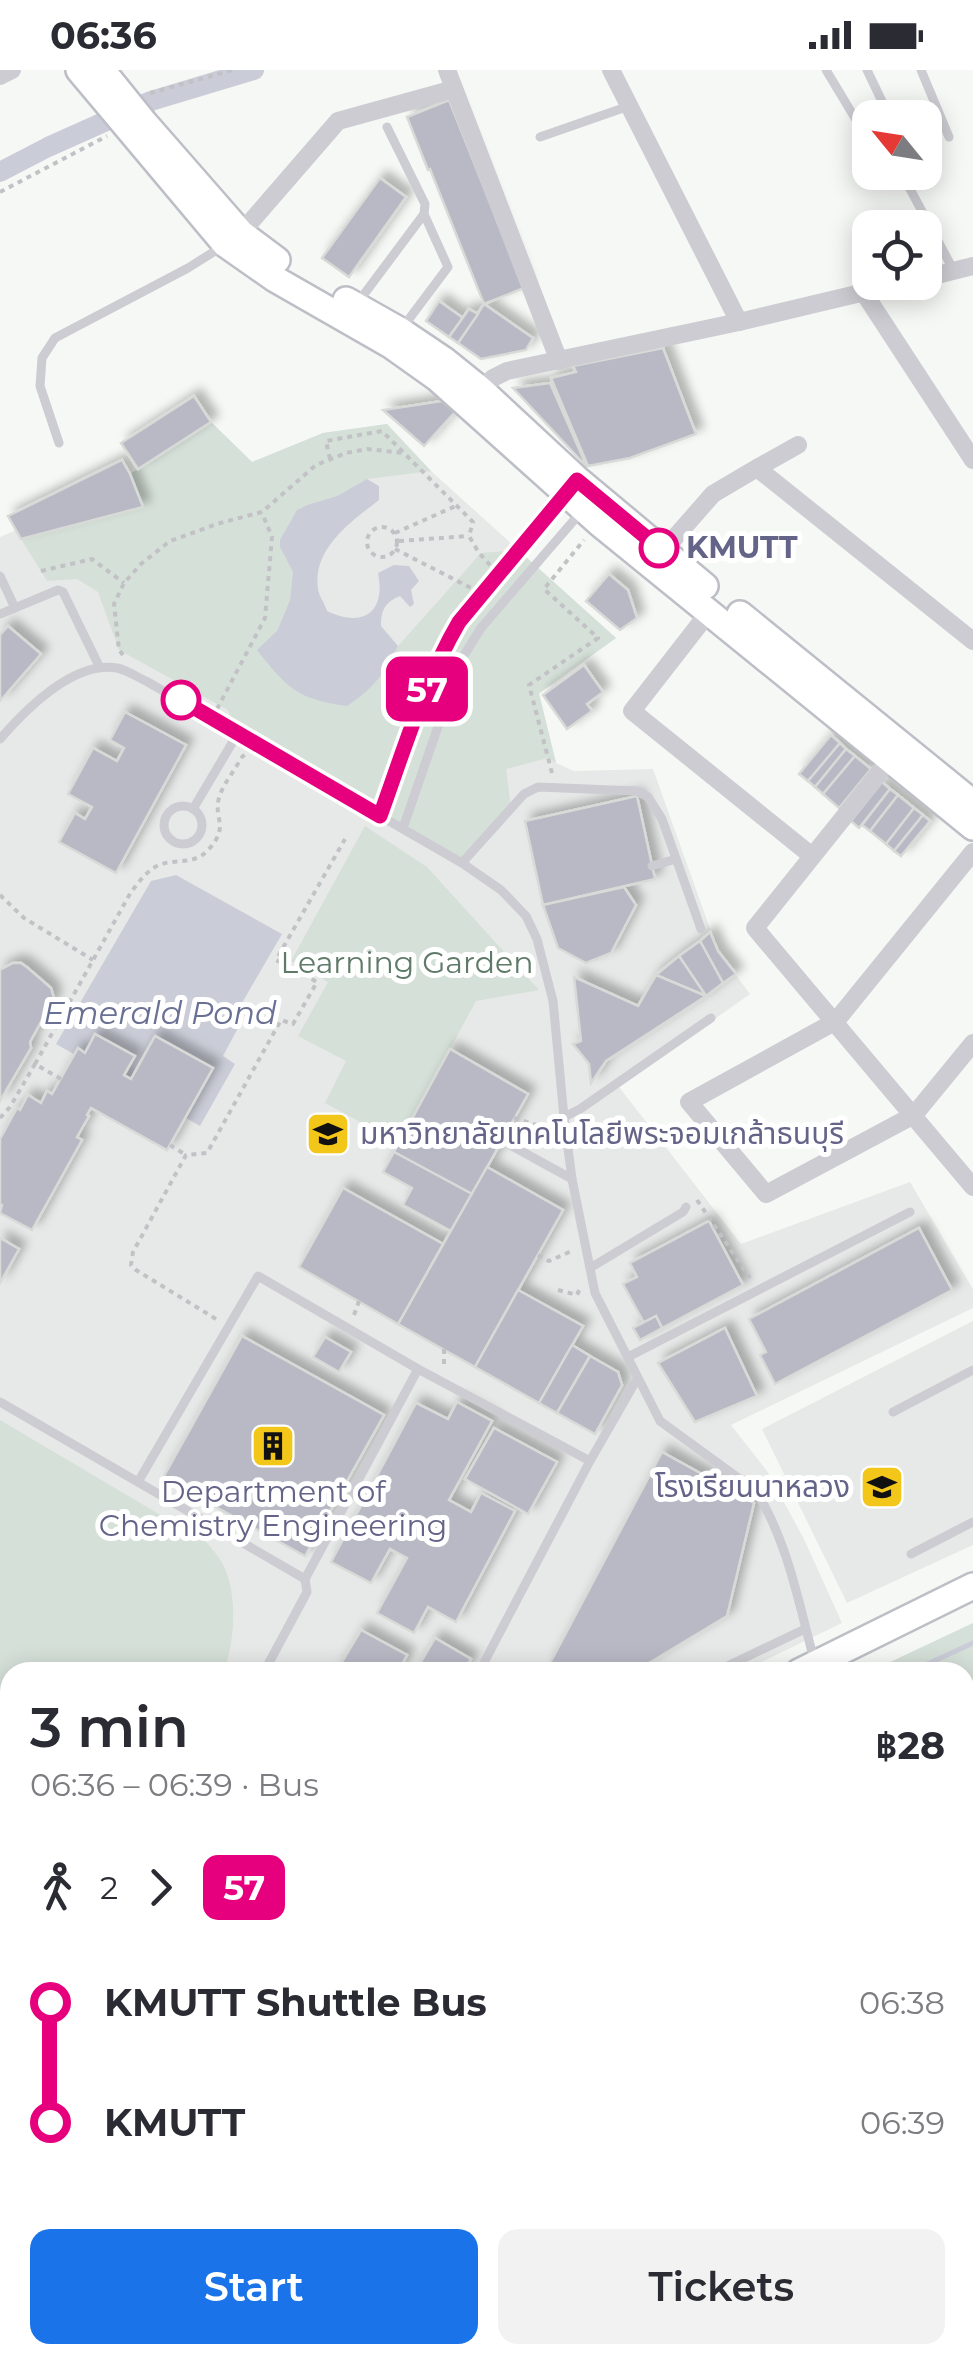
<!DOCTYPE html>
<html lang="en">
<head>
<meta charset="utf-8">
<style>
  :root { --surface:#fff; --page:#f2f2f3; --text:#2b2b33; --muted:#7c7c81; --accent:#1a73e8 }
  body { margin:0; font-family:Montserrat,"Noto Sans Thai",sans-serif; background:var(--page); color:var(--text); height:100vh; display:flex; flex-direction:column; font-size:38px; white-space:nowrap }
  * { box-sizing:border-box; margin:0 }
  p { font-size:32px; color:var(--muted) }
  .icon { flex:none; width:55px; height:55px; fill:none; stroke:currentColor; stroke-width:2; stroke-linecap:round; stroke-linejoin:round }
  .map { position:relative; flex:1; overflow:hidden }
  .sheet { position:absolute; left:0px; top:1592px; width:975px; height:702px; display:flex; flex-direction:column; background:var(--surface); border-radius:30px 30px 0 0; box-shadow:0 5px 25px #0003 }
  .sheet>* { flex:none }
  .badge { padding:0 20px; border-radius:15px; font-size:35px; line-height:65px }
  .needle { width:65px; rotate:300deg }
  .fabs { position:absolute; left:852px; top:30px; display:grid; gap:20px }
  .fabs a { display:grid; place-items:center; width:90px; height:90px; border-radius:20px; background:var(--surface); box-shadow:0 5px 25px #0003; font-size:50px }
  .map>.badge { position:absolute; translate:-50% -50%; box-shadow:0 0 0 5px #fff }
  .legs { display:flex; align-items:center; gap:15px; height:110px; padding:0 30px; font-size:32px }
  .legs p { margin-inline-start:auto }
  .overview { display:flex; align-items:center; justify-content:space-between; height:170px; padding:0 30px }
  h1 { font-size:55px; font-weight:600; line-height:75px }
  .cta { display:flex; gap:20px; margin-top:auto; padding:20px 30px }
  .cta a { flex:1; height:115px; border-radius:20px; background:var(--accent); color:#fff; font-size:40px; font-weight:600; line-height:115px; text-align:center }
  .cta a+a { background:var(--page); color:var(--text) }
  ul { padding:0 30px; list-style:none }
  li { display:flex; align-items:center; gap:35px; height:120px; font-size:38px }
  li i { display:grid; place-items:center; width:15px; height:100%; margin:0 12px; background:currentColor }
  li i::after { content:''; width:25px; height:25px; margin:-12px; border:8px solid; border-radius:50%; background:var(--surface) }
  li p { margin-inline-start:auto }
  li:first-child i { background:linear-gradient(#0000 50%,currentColor 0) }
  li:last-child i { background:linear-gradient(currentColor 50%,#0000 0) }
  .status { display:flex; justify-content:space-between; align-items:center; height:70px; padding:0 50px; background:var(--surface); direction:ltr }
  .status svg { height:28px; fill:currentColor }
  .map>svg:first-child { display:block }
</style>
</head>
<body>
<div class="status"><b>06:36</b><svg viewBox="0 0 49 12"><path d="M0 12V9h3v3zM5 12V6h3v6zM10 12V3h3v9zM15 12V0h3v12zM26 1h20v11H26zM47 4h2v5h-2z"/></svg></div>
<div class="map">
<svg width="973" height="2293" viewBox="0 0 973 2293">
  <defs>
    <filter id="shadow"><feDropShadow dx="7" dy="-7" stdDeviation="5" flood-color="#0004"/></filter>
  </defs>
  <rect width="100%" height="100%" fill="#f6f8f5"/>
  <g fill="#e7e9e8">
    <polygon points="211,352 252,392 323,363 387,354 431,401 616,568 539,624 556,693 574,701 653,699 718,881 750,924 619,1017 741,1174 910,1112 973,1219 973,1238 731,1355 767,1401 804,1469 842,1553 741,1602 10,1602 10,1848 0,1823 0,467 16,460 21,468 142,436 130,404"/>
    <polygon points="973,1251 973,1475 847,1533 762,1359"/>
  </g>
  <g fill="#d5e0d8">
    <polygon points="211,352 252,392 323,363 387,354 431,401 367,409 337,426 310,434 280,477 293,502 290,530 277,561 385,603 398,576 481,483 518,480 616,568 539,623 556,693 548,688 506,699 511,739 462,793 238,663 228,640 119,580 98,522 77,509 47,511 21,469 142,437 130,404"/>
    <polygon points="365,756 427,797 539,920 476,931 399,1073 325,1033 346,991 298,966 328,912 291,891"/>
    <path d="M0 1350 206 1472C213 1480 221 1489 225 1499 238 1530 234 1571 224 1602H10V1652L0 1646Z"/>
    <polygon points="973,1553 973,2293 407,2293 410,2285 965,2285 965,1602 869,1602"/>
    <polygon points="0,1823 10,1848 10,1950 0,1955"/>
  </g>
  <g fill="#cacdd7">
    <path d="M367 409 379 416V430C352 451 312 478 318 519 319 526 325 534 327 541 363 558 386 543 378 503L394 495 409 496 419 511 411 520 414 534 410 537 400 526C385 532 381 540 381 556L398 576C384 604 374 618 347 636 297 629 288 619 257 580L277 561 290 530 293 502 280 477V470L297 440 310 434 337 426Z"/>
    <polygon points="176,805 282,864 239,938 246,943 223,986 235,994 200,1056 56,974 151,811"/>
    <polygon points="967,2235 973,2235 973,2293 967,2293 960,2285 965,2285 965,2237"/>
  </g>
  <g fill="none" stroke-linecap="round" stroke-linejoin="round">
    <polyline stroke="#cacdd7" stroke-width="5" points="910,1602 973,1573"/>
    <g stroke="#cacdd7" stroke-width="20">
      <polyline points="0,102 48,77 151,31 254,0"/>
      <polyline points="390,2293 393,2285"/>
    </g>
  </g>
  <g fill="#b8b9c4" stroke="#d8dad7" stroke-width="2.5" filter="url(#shadow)">
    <polygon points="449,30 524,218 484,234 430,99 428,100 407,47"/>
    <polygon points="380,108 406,127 349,207 322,188"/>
    <polygon points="439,231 463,248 449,267 426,251"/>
    <polygon points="484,234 533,268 526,280 481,289 458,273"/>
    <polygon points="469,239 478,244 458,273 449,267"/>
    <polygon points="663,278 696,364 630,388 588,396 551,308 576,302 573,296"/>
    <polygon points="550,313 587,397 513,318"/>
    <polygon points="194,326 211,352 138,399 121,373"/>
    <polygon points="442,331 455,342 424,376 383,340"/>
    <polygon points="122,390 130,404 143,437 21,469 8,446"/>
    <polygon points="609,504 628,520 637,548 620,560 586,531"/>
    <polygon points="8,556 41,584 0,631 0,565"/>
    <polygon points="584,595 603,622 587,634 592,641 567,659 543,625"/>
    <polygon points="125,642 186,675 116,803 59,772 75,743 85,749 92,737 68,724 93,678 117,691 124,678 110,670"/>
    <polygon points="831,665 840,673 808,711 799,704"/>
    <polygon points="840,673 846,679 815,717 808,711"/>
    <polygon points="846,679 855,686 823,724 815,717"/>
    <polygon points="855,686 871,699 839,738 823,724"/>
    <polygon points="882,712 890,719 859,758 851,751"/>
    <polygon points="890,719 898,725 870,761 862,755"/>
    <polygon points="898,725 914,738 886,774 870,761"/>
    <polygon points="637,726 655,809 543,835 525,751"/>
    <polygon points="914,738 923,745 894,781 886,774"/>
    <polygon points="923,745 930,751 901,786 894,781"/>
    <polygon points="624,817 636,835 611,883 586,893 558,878 543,835"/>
    <polygon points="710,862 718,881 736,904 723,913 700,871"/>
    <polygon points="700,871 723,913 706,926 679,886"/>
    <polygon points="679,886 706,926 656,905"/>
    <polygon points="13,893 21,893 28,898 51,918 54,928 30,972 31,978 0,1031 0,900"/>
    <polygon points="656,905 706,926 606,991 591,1013 589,994 573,974 581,971 574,907 638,936"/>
    <polygon points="95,964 135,986 124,1005 131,1009 155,966 213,998 167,1080 91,1038 87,1045 89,1046 77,1067 82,1070 32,1160 0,1143 2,1135 0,1134 0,1069 17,1038 20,1040 28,1025 41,1033 47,1021 52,1024 78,978 85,983"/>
    <polygon points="450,979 528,1024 472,1124 394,1082"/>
    <polygon points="394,1082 472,1124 451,1161 403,1135 412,1118 383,1102"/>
    <polygon points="487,1097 563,1140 475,1297 398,1254"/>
    <polygon points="343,1118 443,1174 398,1254 299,1197"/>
    <polygon points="709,1151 743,1215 662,1258 656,1246 644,1253 623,1214 637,1207 630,1193"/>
    <polygon points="919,1158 952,1220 775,1314 760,1285 766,1282 749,1249"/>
    <polygon points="0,1168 19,1179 0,1213"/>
    <polygon points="518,1220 583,1256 539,1333 475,1297"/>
    <polygon points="656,1246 662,1258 640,1270 633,1258"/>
    <polygon points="725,1258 757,1326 695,1352 658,1293"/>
    <polygon points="242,1266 384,1345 305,1486 163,1408"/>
    <polygon points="325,1267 351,1282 339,1302 313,1287"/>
    <polygon points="572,1275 590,1286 557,1343 539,1333"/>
    <polygon points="590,1286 618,1302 622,1315 595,1364 557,1343"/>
    <polygon points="457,1332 492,1351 449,1430 471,1442 481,1423 515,1441 456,1552 428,1537 414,1563 377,1543 407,1488 390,1479 371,1513 331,1492 416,1333 448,1349"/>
    <polygon points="494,1358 557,1392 528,1444 465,1409"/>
    <polygon points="662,1382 754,1433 727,1546 634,1602 557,1602 548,1597"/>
    <polygon points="361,1560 407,1585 398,1602 336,1602"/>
    <polygon points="435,1568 471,1589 463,1602 415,1602"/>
    <polygon points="0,1679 10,1685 10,1785 8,1788 0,1784"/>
    <polygon points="791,2285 959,2285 966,2293 788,2293"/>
  </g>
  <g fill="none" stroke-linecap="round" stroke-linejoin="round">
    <defs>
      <g id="secondary">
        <polyline points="79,0 225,174 275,209 392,276 437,308 599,453 973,757"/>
        <polyline points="102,0 144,52 241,163 277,190"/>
        <polyline points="346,230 401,261 444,290 480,319 577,409 705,516"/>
        <polyline points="740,544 973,733"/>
        <polyline points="799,1602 973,1516"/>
        <polyline points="0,1993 10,1984"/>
        <polyline points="0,2093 10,2120"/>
        <polyline points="0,2189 10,2175"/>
      </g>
    </defs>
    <use href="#secondary" stroke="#bebec7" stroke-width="30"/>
    <g stroke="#c2c2c6" stroke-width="4" stroke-dasharray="5 5" stroke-linecap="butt">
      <polyline points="150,23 233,0"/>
      <polyline points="0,122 107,66"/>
      <polyline points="330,389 326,371 382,361 473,452 469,466 479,483 490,495"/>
      <circle cx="382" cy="472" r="15"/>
      <polyline points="395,463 458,435"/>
      <polyline points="399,471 469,466"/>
      <polyline points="395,479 471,518"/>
      <polyline points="41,501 92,489 124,513"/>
      <polyline points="123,585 119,580 114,534 124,513 141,494 170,471 220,453 262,442 316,395 346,383 367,379 404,383"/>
      <polyline points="217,639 265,548 272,467 262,443"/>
      <polyline points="552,703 529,615 598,568 544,519 584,470"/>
      <polyline points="0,825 24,848 93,890"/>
      <path d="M61 1009 35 994 131 822C139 812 147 800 159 795 177 788 194 796 209 779 230 756 213 748 219 728 223 714 235 700 242 687L248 682"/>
      <polyline points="0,1048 10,1037 35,994"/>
      <polyline points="514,1048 552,1060"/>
      <polyline points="170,1075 186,1085"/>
      <polyline points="697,1130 750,1208"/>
      <polyline points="538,1185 549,1191 574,1180"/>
      <polyline points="558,1220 577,1225 581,1216"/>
      <polyline points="354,1245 359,1231"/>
      <polyline points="216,1249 136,1200 131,1195 133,1182 186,1085 207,1083 281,950 293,954 317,912 276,890 345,769"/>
      <polyline points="444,1279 444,1298"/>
    </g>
    <g stroke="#ccccd2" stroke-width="9">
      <polyline points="826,0 870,73"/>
      <polyline points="867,0 890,48"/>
      <polyline points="921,0 949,67"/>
      <polyline points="540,67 629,36"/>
      <polyline points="888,102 895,110 909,117"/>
      <polyline points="912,102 909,117 954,201"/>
      <polyline points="356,235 424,144 425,134 387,57"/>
      <polyline points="403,257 448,197 424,144"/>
      <polyline points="59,373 40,316 42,288 55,268 188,198 223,176"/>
      <polyline points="0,506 15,538"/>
      <polyline points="0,544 58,520 63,522 100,598"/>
      <path d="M0 669C25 640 74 590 117 598 127 600 137 607 146 611L462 793 501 820 526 846 537 869 553 931 564 1047 572 1109 595 1223 660 1351 756 1421C788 1472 799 1535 815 1593"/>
      <circle cx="183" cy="755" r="19"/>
      <polyline points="193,739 238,663"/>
      <polyline points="381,745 423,630 445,576 459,552 563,426"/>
      <polyline points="403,758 461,590 481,558 581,442"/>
      <polyline points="462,793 524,724 538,717 636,721 648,727 662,749 701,859"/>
      <polyline points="652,796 676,789"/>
      <polyline points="564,1047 580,1039 711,948"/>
      <polyline points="503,1071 572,1109"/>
      <polyline points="590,1198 683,1142 686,1137"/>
      <polyline points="628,1287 910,1142"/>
      <polyline points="0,1332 305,1509 307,1522 264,1602"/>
      <polyline points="893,1342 973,1300"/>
      <polyline points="138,1412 258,1206 418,1299 590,1391"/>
      <polyline points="911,1484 973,1452"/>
      <polyline points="305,1509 418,1299"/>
      <polyline points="479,1602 590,1391 637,1309"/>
      <polyline points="715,1602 805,1559"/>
      <polyline points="0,1670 10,1676"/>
      <polyline points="965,1731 973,1733"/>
      <polyline points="965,1791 973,1788"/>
      <polyline points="0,1956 10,1976"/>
      <polyline points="965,2213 973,2216"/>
      <polyline points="0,2265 13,2293"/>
      <polyline points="574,2285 577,2293"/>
    </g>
    <g stroke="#ccccd2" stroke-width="18">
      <polyline points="447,0 559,291"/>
      <polyline points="611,0 739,252"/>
      <polyline points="0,6 12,0"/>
      <polyline points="232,170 241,163 338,51 454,19"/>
      <polyline points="925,208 973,196"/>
      <polyline points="864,223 973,390"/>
      <polyline points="475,325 493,308 507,301 739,252 907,212"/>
      <polyline points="757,398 798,375"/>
      <polyline points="663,481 713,424 757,398 973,571"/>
      <polyline points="709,542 632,641 812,786"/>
      <polyline points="896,682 755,858 973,1117"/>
      <polyline points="973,782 836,951 689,1032 766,1124 914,1045 973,973"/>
      <polyline points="74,2285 77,2293"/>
      <polyline points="215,2293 230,2285"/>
    </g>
    <use href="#secondary" stroke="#fff" stroke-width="25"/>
  </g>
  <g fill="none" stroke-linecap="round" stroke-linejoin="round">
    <defs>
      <path id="line-1" d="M181 630 380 746C404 680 424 612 459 552L577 410 659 478"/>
    </defs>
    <use href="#line-1" stroke="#fff" stroke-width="22"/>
    <use href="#line-1" stroke="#e6007e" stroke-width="15"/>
  </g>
  <defs>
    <symbol id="university-square" viewBox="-11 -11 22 22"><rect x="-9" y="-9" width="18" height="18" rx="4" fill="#f3c61a" stroke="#fff"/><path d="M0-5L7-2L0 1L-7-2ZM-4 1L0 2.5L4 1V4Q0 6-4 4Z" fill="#111"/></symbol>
    <symbol id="building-square" viewBox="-11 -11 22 22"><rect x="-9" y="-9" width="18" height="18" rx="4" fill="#f3c61a" stroke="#fff"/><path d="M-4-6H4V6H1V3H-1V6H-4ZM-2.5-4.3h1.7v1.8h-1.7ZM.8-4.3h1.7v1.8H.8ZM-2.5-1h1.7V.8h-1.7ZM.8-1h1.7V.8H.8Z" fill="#111"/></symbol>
    <symbol id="school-square" viewBox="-11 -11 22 22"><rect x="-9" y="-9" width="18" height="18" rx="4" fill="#f3c61a" stroke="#fff"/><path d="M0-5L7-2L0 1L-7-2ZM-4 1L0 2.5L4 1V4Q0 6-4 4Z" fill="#111"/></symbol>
  </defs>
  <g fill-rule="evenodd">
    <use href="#university-square" x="303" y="1039" width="50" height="50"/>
    <use href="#building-square" x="248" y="1351" width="50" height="50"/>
    <use href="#school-square" x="857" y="1392" width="50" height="50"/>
  </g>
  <g fill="#fff" stroke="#e6007e" stroke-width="5">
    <circle cx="659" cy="478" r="18"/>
    <circle cx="181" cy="630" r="18"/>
  </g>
  <g text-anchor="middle" stroke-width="10" stroke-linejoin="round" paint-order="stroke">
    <g font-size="30" font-weight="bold" fill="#646489" stroke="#fff" text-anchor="start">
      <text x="686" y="488">KMUTT</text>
    </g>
    <g font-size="30" fill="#607a69" stroke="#fff">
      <text x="407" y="903">Learning Garden</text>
    </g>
    <g font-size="30" fill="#646489" stroke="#fff" text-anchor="start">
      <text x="360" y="1074">มหาวิทยาลัยเทคโนโลยีพระจอมเกล้าธนบุรี</text>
      <text x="850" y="1427" text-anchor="end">โรงเรียนนาหลวง</text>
      <text x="273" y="1432" text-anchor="middle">Department of<tspan x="273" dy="34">Chemistry Engineering</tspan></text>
    </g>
    <g font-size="32" font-style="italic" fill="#6a7093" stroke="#fff">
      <text x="160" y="954">Emerald Pond</text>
    </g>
  </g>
</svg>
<div class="fabs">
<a><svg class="needle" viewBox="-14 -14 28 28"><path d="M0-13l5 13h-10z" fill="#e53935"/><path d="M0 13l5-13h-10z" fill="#7c7c81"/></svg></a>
<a><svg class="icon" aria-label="locate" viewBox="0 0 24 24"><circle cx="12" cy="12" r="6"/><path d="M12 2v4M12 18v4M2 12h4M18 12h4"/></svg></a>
</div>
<b class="badge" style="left:427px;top:619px;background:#e6007e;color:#fff">57</b>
<section class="sheet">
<div class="overview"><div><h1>3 min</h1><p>06:36 – 06:39 · Bus</p></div><b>฿28</b></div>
<div class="legs"><svg class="icon" aria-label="walk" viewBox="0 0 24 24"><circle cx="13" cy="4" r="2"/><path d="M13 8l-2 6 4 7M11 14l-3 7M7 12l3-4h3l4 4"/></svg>2<svg class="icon" aria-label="forward" viewBox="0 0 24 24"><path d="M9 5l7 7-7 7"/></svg><b class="badge" style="background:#e6007e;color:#fff">57</b></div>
<ul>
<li><i style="color:#e6007e"></i><b>KMUTT Shuttle Bus</b><p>06:38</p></li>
<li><i style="color:#e6007e"></i><b>KMUTT</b><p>06:39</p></li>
</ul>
<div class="cta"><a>Start</a><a>Tickets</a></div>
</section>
</div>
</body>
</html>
